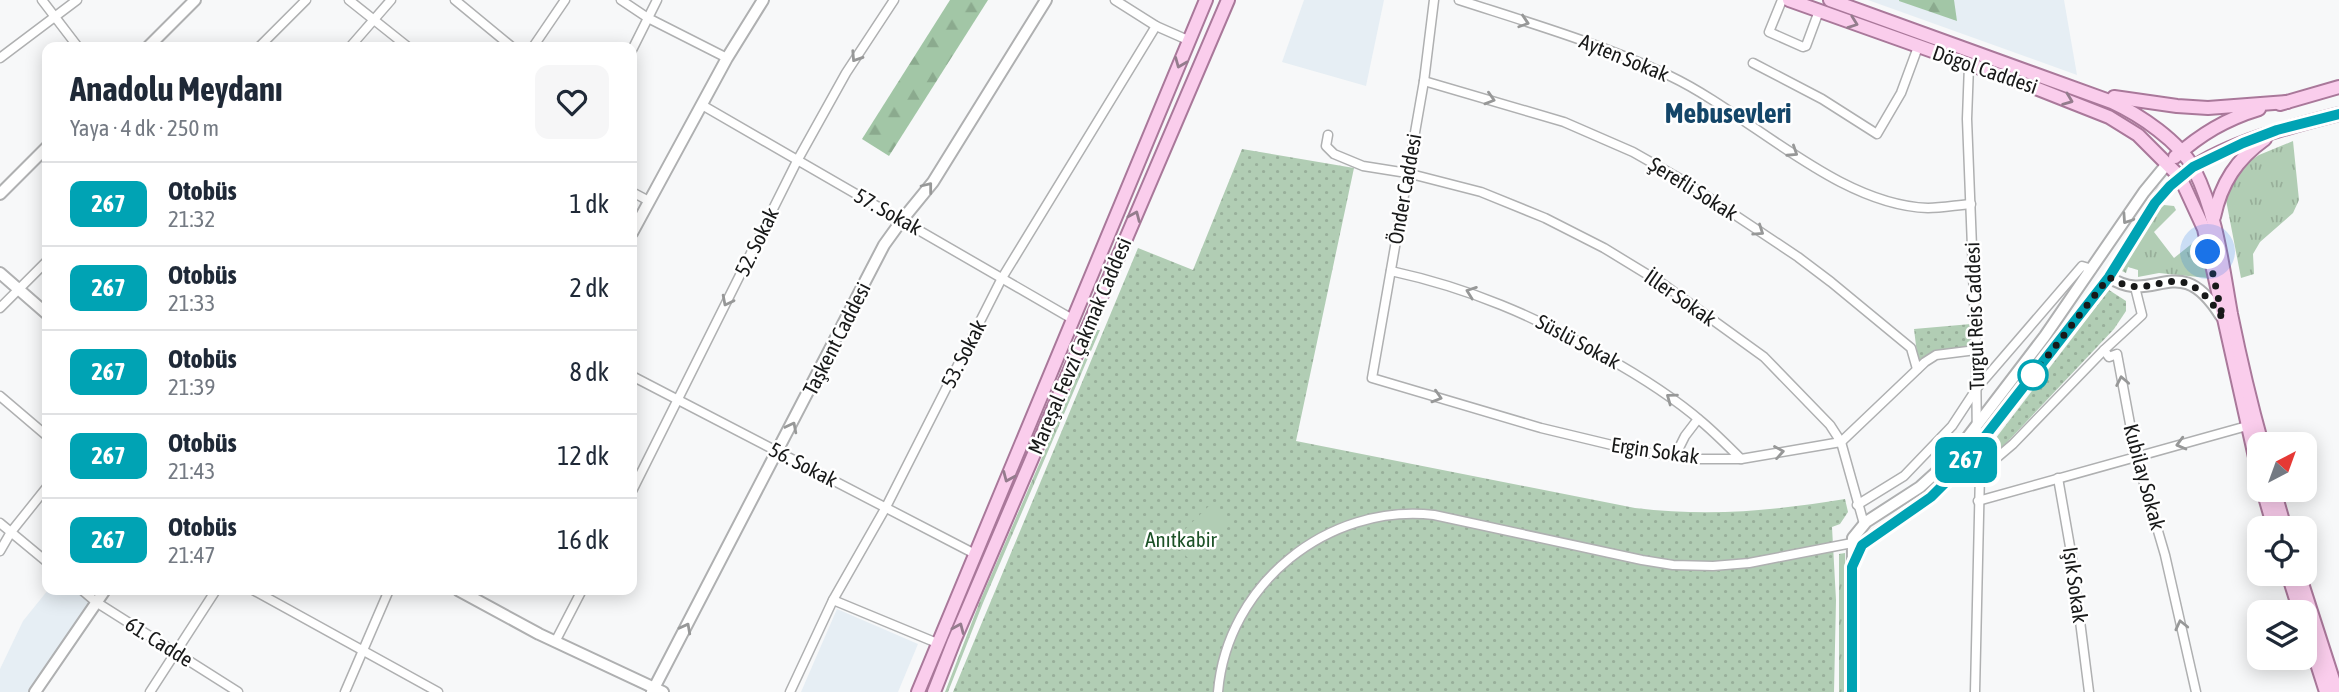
<!DOCTYPE html>
<html lang="tr">
<head>
<meta charset="utf-8">
<style>
  :root { --surface:#fff; --page:#f6f6f7; --text:#1f2937; --muted:#747a83; --line:#e0e1e3 }
  body { margin:0; font-family:"Asap Condensed",sans-serif; background:var(--page); color:var(--text); height:100vh; display:flex; flex-direction:column; font-size:26px; white-space:nowrap }
  * { box-sizing:border-box; margin:0 }
  p { font-size:23px; color:var(--muted) }
  .icon { flex:none; width:38px; height:38px; fill:none; stroke:currentColor; stroke-width:2; stroke-linecap:round; stroke-linejoin:round }
  .map { position:relative; flex:1; overflow:hidden }
  .details { position:absolute; left:42px; top:42px; width:595px; height:553px; display:flex; flex-direction:column; background:var(--surface); border-radius:14px; box-shadow:0 4px 18px #0003 }
  .details>* { flex:none }
  .badge { padding:0 14px; border-radius:10px; font-size:24px; line-height:46px }
  .needle { width:46px; rotate:41deg }
  .tools { position:absolute; left:2247px; top:432px; display:grid; gap:14px }
  .tools a { display:grid; place-items:center; width:70px; height:70px; border-radius:14px; background:var(--surface); box-shadow:0 4px 18px #0003; font-size:35px }
  .you { position:absolute; width:35px; height:35px; margin:-18px; border:5px solid #fff; border-radius:50%; background:#1a73e8; box-shadow:0 0 0 10px #1a73e833 }
  .map>.badge { position:absolute; translate:-50% -50%; box-shadow:0 0 0 4px #fff }
  .round { display:grid; place-items:center; flex:none; width:74px; height:74px; border-radius:14px; background:var(--page) }
  .overview { display:flex; align-items:center; justify-content:space-between; height:119px; padding:0 28px }
  h1 { font-size:33px; font-weight:700; line-height:52px }
  ul { padding:0; list-style:none }
  li { display:flex; align-items:center; gap:21px; height:84px; padding:0 28px; border-top:2px solid var(--line) }
  li div { flex:1 }
  li b { display:block; font-size:26px }
  li em { font-style:normal }
  li .badge { min-width:77px; font-weight:700; text-align:center }
  .map>svg:first-child { display:block }
</style>
</head>
<body>
<div class="map">
<svg width="2339" height="692" viewBox="0 0 2339 692">
  <defs>
    <pattern id="grass-tufts" width="24" height="20" patternUnits="userSpaceOnUse" patternTransform="scale(1.75)"><rect width="24" height="20" fill="#b1cdb4"/><path d="M3 7l-1-3M5 7V3M7 7l1-3M15 17l-1-3M17 17v-4M19 17l1-3" fill="none" stroke="#98af9a"/></pattern>
    <pattern id="forest-firs" width="22" height="20" patternUnits="userSpaceOnUse" patternTransform="scale(1.75)"><rect width="22" height="20" fill="#a2c6a6"/><path d="M5 1l3.5 6h-7zM16 11l3.5 6h-7z" fill="#8baa8e"/></pattern>
    <pattern id="park-dots" width="8" height="8" patternUnits="userSpaceOnUse" patternTransform="scale(1.75)"><rect width="8" height="8" fill="#b1cdb4"/><path d="M2 2h.1M6 6h.1" fill="none" stroke="#98af9a" stroke-width="1.8" stroke-linecap="round"/></pattern>
  </defs>
  <rect width="100%" height="100%" fill="#f7f8f9"/>
  <g fill="#e6eef4">
    <polygon points="1304,0 1384,0 1366,86 1282,62"/>
    <polygon points="1868,0 2064,0 2077,75"/>
    <polygon points="48,590 105,590 37,692 0,692 0,669 23,621"/>
    <polygon points="837,609 918,644 898,692 801,692"/>
  </g>
  <g fill="url(#grass-tufts)">
    <polygon points="2293,141 2299,200 2293,213 2260,242 2253,254 2254,274 2241,278 2226,200 2237,176 2247,163 2259,155"/>
    <polygon points="2164,205 2174,206 2176,210 2154,232 2174,258 2194,242 2202,253 2208,278 2159,273 2138,277 2138,270 2128,267 2126,273 2120,270 2157,211"/>
    <polygon points="1097,330 1100,330 983,603 948,692 945,692 980,601"/>
    <polygon points="1845,553 1845,692 1839,692 1839,554"/>
  </g>
  <g fill="url(#forest-firs)">
    <polygon points="950,0 988,0 889,156 862,139"/>
    <polygon points="1899,0 1954,0 1957,21 1899,1"/>
  </g>
  <g fill="url(#park-dots)">
    <path d="M1242 149 1354 168 1296 441 1635 508C1711 517 1770 511 1845 499L1848 512 1840 524 1832 527 1836 600 1834 692H953L1138 248 1193 270Z"/>
    <polygon points="2109,290 2126,301 2126,311 2114,329 1996,454 1989,447"/>
    <polygon points="1971,324 1971,346 1934,352 1918,362 1914,329"/>
  </g>
  <polygon fill="#b1cdb4" points="1213,502 1233,522 1192,562 1172,542"/>
  <g fill="none" stroke-linecap="round" stroke-linejoin="round">
    <defs>
      <g id="street">
        <polyline points="42,0 78,47"/>
        <polyline points="349,0 408,47"/>
        <polyline points="455,0 512,47"/>
        <polyline points="621,0 648,18 727,58"/>
        <polyline points="1115,0 1156,26 1190,41"/>
        <polyline points="1434,0 1424,81 1372,378 1541,428 1641,452 1696,459 1741,459 1841,442 1925,362 1936,355 1976,350"/>
        <path d="M1459 0C1530 23 1602 44 1670 76 1750 114 1837 205 1928 208 1942 208 1957 205 1971 204"/>
        <polyline points="1782,0 1769,32 1803,47 1806,46 1819,11"/>
        <polyline points="259,47 306,0"/>
        <polyline points="350,47 391,0"/>
        <polyline points="533,47 565,0"/>
        <polyline points="632,50 657,0"/>
        <polyline points="0,58 77,0"/>
        <polyline points="1753,63 1822,99 1877,134 1901,93 1918,47"/>
        <polyline points="1969,65 1967,119 1976,350 1977,447 1980,472 1975,692"/>
        <polyline points="1424,81 1564,122 1633,152 1684,181 1798,257 1831,282 1911,348 1917,369"/>
        <polyline points="702,105 1074,320"/>
        <polyline points="1328,135 1326,146 1334,154 1363,166 1407,173 1481,192 1545,218 1604,248 1663,284 1764,357 1830,425 1841,442 1864,524"/>
        <polyline points="632,192 649,201"/>
        <path d="M1391 271C1469 288 1535 316 1604 356 1638 375 1672 396 1702 422 1715 433 1728 446 1741 459"/>
        <polyline points="2135,287 2142,315 2104,350 2109,357 2117,354 2136,456 2165,555 2196,692"/>
        <polyline points="0,308 47,261"/>
        <polyline points="632,376 975,554"/>
        <polyline points="0,396 47,436"/>
        <polyline points="1675,456 1685,436 1698,419"/>
        <polyline points="1980,472 2013,444 2104,350"/>
        <polyline points="2058,478 2072,558 2089,692"/>
        <polyline points="632,491 797,161 846,73 894,0"/>
        <polyline points="1978,501 2247,426"/>
        <polyline points="1857,505 1904,476 1952,426 1977,388 2082,266 2092,269"/>
        <polyline points="0,523 47,562"/>
        <polyline points="0,551 11,532 47,487"/>
        <polyline points="82,590 96,602 238,692"/>
        <polyline points="253,590 438,692"/>
        <polyline points="833,600 937,643"/>
        <polyline points="555,642 582,590"/>
        <polyline points="150,692 216,590"/>
        <polyline points="345,692 389,590"/>
        <polyline points="790,692 833,600 886,507 1002,278 1156,26"/>
        <path d="M1218 692C1227 584 1328 503 1434 515L1642 560 1673 565 1713 566 1749 563 1852 543"/>
      </g>
      <g id="secondary">
        <polyline points="148,47 195,0"/>
        <polyline points="0,194 47,147"/>
        <polyline points="632,233 727,58 763,0"/>
        <polyline points="0,273 47,314"/>
        <path d="M2109 277C2154 308 2178 247 2221 316"/>
        <polyline points="1854,561 1860,548 1869,539 1931,497 1962,466 2109,277 2162,193 2180,177"/>
        <polyline points="458,590 539,634 663,692"/>
        <polyline points="35,692 105,590"/>
        <polyline points="652,692 884,245 902,220 933,182 1046,0"/>
        <polyline points="1852,692 1853,538 1866,522 1920,487 1951,459 2045,336 2144,192 2167,164"/>
      </g>
      <g id="primary">
        <polyline points="1789,0 2028,85 2109,117 2138,135 2180,177 2204,229 2259,475"/>
        <path d="M1830 0 2112 102C2140 115 2179 141 2194 169 2217 215 2222 264 2231 314 2240 358 2250 401 2262 444"/>
        <polyline points="2114,97 2177,106 2208,108 2287,102"/>
        <polyline points="2280,104 2339,87"/>
        <path d="M2175 157C2201 134 2226 119 2259 109"/>
        <path d="M2189 170C2229 142 2292 126 2339 114"/>
        <path d="M2214 217C2221 183 2237 159 2265 139"/>
        <polyline points="2263,490 2274,528"/>
        <polyline points="2274,490 2285,528"/>
        <polyline points="2288,574 2300,612"/>
        <polyline points="2299,574 2337,692"/>
        <polyline points="2305,626 2326,692"/>
        <polyline points="918,692 1206,0"/>
        <polyline points="934,692 954,641 1228,0"/>
      </g>
    </defs>
    <use href="#street" stroke="#afb0b1" stroke-width="11"/>
    <use href="#secondary" stroke="#afb0b1" stroke-width="14"/>
    <use href="#primary" stroke="#a9789a" stroke-width="16"/>
    <use href="#street" stroke="#fff" stroke-width="8"/>
    <use href="#secondary" stroke="#fff" stroke-width="10"/>
    <use href="#primary" stroke="#facdec" stroke-width="12"/>
  </g>
  <defs><path id="oneway-chevron" d="M-2-3.5L2.5 0L-2 3.5" fill="none" stroke-width="1.6" stroke-linecap="round" stroke-linejoin="round" transform="scale(1.75)"/></defs>
  <g stroke="#979898">
    <use href="#oneway-chevron" transform="translate(1524 22) rotate(18)"/>
    <use href="#oneway-chevron" transform="translate(856 57) rotate(123)"/>
    <use href="#oneway-chevron" transform="translate(1490 99) rotate(17)"/>
    <use href="#oneway-chevron" transform="translate(1793 152) rotate(33)"/>
    <use href="#oneway-chevron" transform="translate(928 187) rotate(-52)"/>
    <use href="#oneway-chevron" transform="translate(2127 219) rotate(124)"/>
    <use href="#oneway-chevron" transform="translate(1759 231) rotate(34)"/>
    <use href="#oneway-chevron" transform="translate(1471 292) rotate(-160)"/>
    <use href="#oneway-chevron" transform="translate(727 301) rotate(117)"/>
    <use href="#oneway-chevron" transform="translate(2122 381) rotate(-101)"/>
    <use href="#oneway-chevron" transform="translate(1437 397) rotate(17)"/>
    <use href="#oneway-chevron" transform="translate(1671 398) rotate(-144)"/>
    <use href="#oneway-chevron" transform="translate(792 427) rotate(-63)"/>
    <use href="#oneway-chevron" transform="translate(2181 444) rotate(165)"/>
    <use href="#oneway-chevron" transform="translate(1779 452) rotate(-10)"/>
    <use href="#oneway-chevron" transform="translate(2181 625) rotate(-103)"/>
    <use href="#oneway-chevron" transform="translate(686 628) rotate(-62)"/>
  </g>
  <g stroke="#947c8d">
    <use href="#oneway-chevron" transform="translate(1853 23) rotate(20)"/>
    <use href="#oneway-chevron" transform="translate(1180 63) rotate(112)"/>
    <use href="#oneway-chevron" transform="translate(2068 100) rotate(21)"/>
    <use href="#oneway-chevron" transform="translate(1135 216) rotate(-67)"/>
    <use href="#oneway-chevron" transform="translate(1008 477) rotate(113)"/>
    <use href="#oneway-chevron" transform="translate(959 628) rotate(-67)"/>
  </g>
  <g fill="none" stroke-linecap="round" stroke-linejoin="round">
    <defs>
      <polyline id="line" points="1852,692 1852,567 1862,545 1931,497 1962,466 2109,277 2155,203 2170,186 2193,167 2243,143 2277,130 2339,114"/>
    </defs>
    <use href="#line" stroke="#fff" stroke-width="16"/>
    <use href="#line" stroke="#00a3b4" stroke-width="10"/>
    <path stroke="#181919" stroke-width="7" stroke-dasharray="0 12.6" d="M2033 375 2109 277C2156 309 2176 245 2223 319L2208 252"/>
  </g>
  <circle fill="#fff" stroke="#00a3b4" stroke-width="3.5" cx="2033" cy="375" r="14"/>
  <g text-anchor="middle" stroke-width="5" stroke-linejoin="round" paint-order="stroke">
    <g font-size="21" fill="#181919" stroke="#fff">
      <text transform="translate(1624 58) rotate(22)" y="7">Ayten Sokak</text>
      <text transform="translate(1985 70) rotate(19)" y="7">Dögol Caddesi</text>
      <text transform="translate(1405 189) rotate(-80)" y="7">Önder Caddesi</text>
      <text transform="translate(1693 189) rotate(32)" y="7">Şerefli Sokak</text>
      <text transform="translate(888 212) rotate(29)" y="7">57. Sokak</text>
      <text transform="translate(757 242) rotate(-64)" y="7">52. Sokak</text>
      <text transform="translate(1680 298) rotate(35)" y="7">İller Sokak</text>
      <text transform="translate(1975 316) rotate(-92)" y="7">Turgut Reis Caddesi</text>
      <text transform="translate(837 339) rotate(-63)" y="7">Taşkent Caddesi</text>
      <text transform="translate(1578 342) rotate(28)" y="7">Süslü Sokak</text>
      <text transform="translate(1080 346) rotate(-67)" y="7">Mareşal Fevzi Çakmak Caddesi</text>
      <text transform="translate(964 354) rotate(-63)" y="7">53. Sokak</text>
      <text transform="translate(1655 451) rotate(8)" y="7">Ergin Sokak</text>
      <text transform="translate(803 465) rotate(27)" y="7">56. Sokak</text>
      <text transform="translate(2144 477) rotate(75)" y="7">Kubilay Sokak</text>
      <text transform="translate(2075 585) rotate(82)" y="7">Işık Sokak</text>
      <text transform="translate(159 642) rotate(32)" y="7">61. Cadde</text>
    </g>
    <g font-size="21" fill="#1c5127" stroke="#fff">
      <text x="1181" y="547">Anıtkabir</text>
    </g>
    <g font-size="28" font-weight="bold" fill="#144669" stroke="#fff">
      <text x="1728" y="123">Mebusevleri</text>
    </g>
  </g>
</svg>
<div class="tools">
<a><svg class="needle" viewBox="-14 -14 28 28"><path d="M0-13l5 13h-10z" fill="#e53935"/><path d="M0 13l5-13h-10z" fill="#747a83"/></svg></a>
<a><svg class="icon" aria-label="locate" viewBox="0 0 24 24"><circle cx="12" cy="12" r="6"/><path d="M12 2v4M12 18v4M2 12h4M18 12h4"/></svg></a>
<a><svg class="icon" aria-label="layers" viewBox="0 0 24 24"><path d="M12 4l9 5-9 5-9-5zM3 14l9 5 9-5"/></svg></a>
</div>
<div class="you" style="left:2208px;top:252px"></div>
<b class="badge" style="left:1966px;top:460px;background:#00a3b4;color:#fff">267</b>
<section class="details">
<div class="overview"><div><h1>Anadolu Meydanı</h1><p>Yaya · 4 dk · 250 m</p></div><a class="round"><svg class="icon" aria-label="heart" viewBox="0 0 24 24"><path d="M12 20l-8-8c-3-5 5-10 8-4 3-6 11-1 8 4z"/></svg></a></div>
<ul>
<li><span class="badge" style="background:#00a3b4;color:#fff">267</span><div><b>Otobüs</b><p>21:32</p></div><em>1 dk</em></li>
<li><span class="badge" style="background:#00a3b4;color:#fff">267</span><div><b>Otobüs</b><p>21:33</p></div><em>2 dk</em></li>
<li><span class="badge" style="background:#00a3b4;color:#fff">267</span><div><b>Otobüs</b><p>21:39</p></div><em>8 dk</em></li>
<li><span class="badge" style="background:#00a3b4;color:#fff">267</span><div><b>Otobüs</b><p>21:43</p></div><em>12 dk</em></li>
<li><span class="badge" style="background:#00a3b4;color:#fff">267</span><div><b>Otobüs</b><p>21:47</p></div><em>16 dk</em></li>
</ul>
</section>
</div>
</body>
</html>
